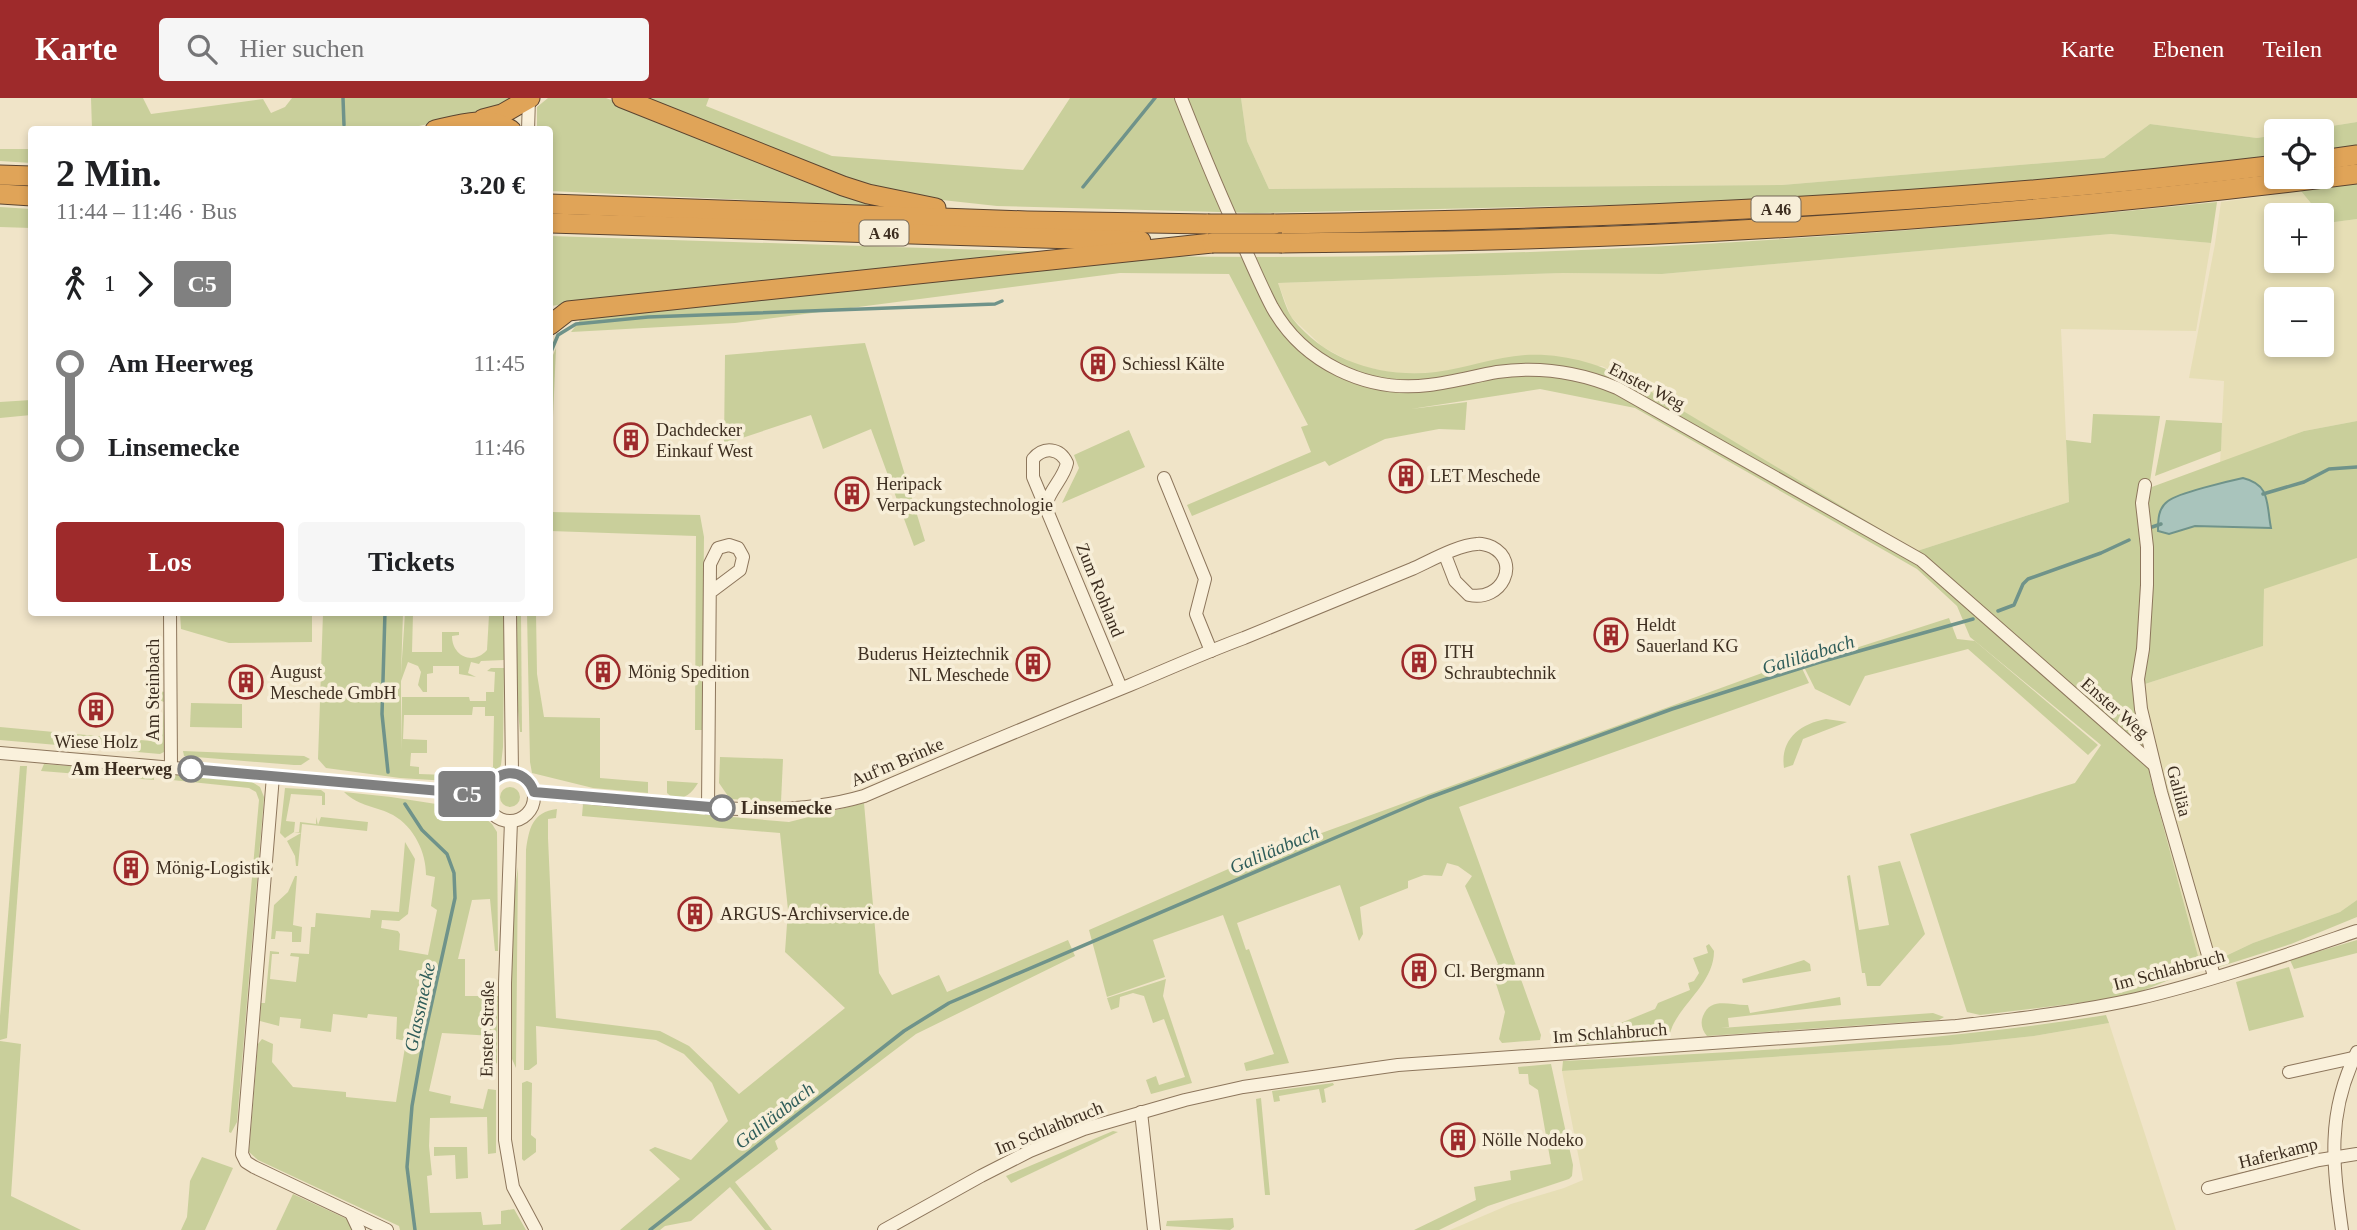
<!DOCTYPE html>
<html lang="de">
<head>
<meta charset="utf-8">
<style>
  :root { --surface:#fff; --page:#f6f6f6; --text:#202124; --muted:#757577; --accent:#9e2a2b }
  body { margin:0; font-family:"Times New Roman",serif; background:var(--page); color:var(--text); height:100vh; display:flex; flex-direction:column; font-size:26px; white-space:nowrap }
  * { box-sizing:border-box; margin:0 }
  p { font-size:23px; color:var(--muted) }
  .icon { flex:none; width:38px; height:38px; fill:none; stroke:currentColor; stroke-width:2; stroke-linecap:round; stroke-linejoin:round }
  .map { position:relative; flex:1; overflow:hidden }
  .panel { position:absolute; left:28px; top:28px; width:525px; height:490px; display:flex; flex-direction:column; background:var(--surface); border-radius:7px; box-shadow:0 4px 10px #0003 }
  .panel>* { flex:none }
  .badge { padding:0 14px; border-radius:5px; font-size:24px; line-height:46px }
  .controls { position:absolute; left:2264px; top:21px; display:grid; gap:14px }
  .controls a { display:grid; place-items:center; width:70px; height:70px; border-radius:7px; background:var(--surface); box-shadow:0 4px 10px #0003; font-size:35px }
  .map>.badge { position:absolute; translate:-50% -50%; box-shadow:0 0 0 4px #fff }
  .legs { display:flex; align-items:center; gap:10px; height:77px; padding:0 28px; font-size:23px }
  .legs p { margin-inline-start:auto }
  .head { display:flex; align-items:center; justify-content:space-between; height:119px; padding:0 28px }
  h1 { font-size:38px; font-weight:800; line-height:52px }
  .cta { display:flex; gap:14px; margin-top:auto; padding:14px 28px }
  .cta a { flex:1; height:80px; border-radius:7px; background:var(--accent); color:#fff; font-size:28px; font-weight:800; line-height:80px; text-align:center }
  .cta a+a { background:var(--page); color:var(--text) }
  ul { padding:0 28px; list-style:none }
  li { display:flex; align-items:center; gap:24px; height:84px; font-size:26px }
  li i { display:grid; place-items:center; width:10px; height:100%; margin:0 9px; background:currentColor }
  li i::after { content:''; width:18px; height:18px; margin:-9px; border:5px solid; border-radius:50%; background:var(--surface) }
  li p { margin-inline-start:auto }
  li:first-child i { background:linear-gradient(#0000 50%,currentColor 0) }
  li:last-child i { background:linear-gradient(currentColor 50%,#0000 0) }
  header { display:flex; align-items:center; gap:42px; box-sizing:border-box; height:98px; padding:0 35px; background:var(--accent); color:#fff }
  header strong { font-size:33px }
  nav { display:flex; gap:38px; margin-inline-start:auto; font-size:24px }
  .search { width:490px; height:63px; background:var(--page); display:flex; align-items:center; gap:18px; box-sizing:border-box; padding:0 24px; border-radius:7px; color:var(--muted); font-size:26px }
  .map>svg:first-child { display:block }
</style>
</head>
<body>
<header>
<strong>Karte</strong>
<div class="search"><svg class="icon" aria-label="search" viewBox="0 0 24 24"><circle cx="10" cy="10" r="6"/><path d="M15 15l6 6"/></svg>Hier suchen</div>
<nav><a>Karte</a><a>Ebenen</a><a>Teilen</a></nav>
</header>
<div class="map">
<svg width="2357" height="1132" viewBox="0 0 2357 1132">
  <rect width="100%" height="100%" fill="#f0e4c8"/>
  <g fill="#e6deb5" fill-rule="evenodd">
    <polygon points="1241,0 2357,0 2357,24 2300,33 2277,33 2277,37 2257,40 2150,26 2104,60 1782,87 1269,91 1247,43"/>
    <path d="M2301 93 2320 117H2277V163H2322V119L2327 125 2357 121V323L2304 333 2220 366 2224 283 2189 280 2215 146 2221 104ZM2277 201H2322V247H2277Z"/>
    <polygon points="2111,136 2211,145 2196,233 2061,231 2069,404 1917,453 1633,284 1602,268 1397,276 1356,267 1323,249 1291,219 1278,185 1563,175 1662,176"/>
    <polygon points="2357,460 2357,802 2340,814 2253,845 2201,869 2150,679 2145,586 2263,548 2264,490"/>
    <polygon points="2109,925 2176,1132 1450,1132 1511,1106 1564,1090 1583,1082 1562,973 1950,947 2034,938"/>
  </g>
  <g fill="#c9cf9b" fill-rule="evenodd">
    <polygon points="91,0 143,0 151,16 263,1 271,15 285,9 292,0 518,0 493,13 399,32 92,31"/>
    <polygon points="548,0 606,0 899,109 550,93 550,32 537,31 537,9"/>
    <polygon points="640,0 709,0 706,8 832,58 1023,72 1070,0 1241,0 1247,43 1269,91 1782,87 2104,60 2150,26 2257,40 2277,37 2277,58 2127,75 1785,103 1256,115 997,108 933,101 849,81"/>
    <polygon points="2357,24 2357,47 2322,52 2322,33 2300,33"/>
    <polygon points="0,51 31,51 31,65 0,63"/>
    <polygon points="2357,85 2357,121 2327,125 2301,93"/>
    <path d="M2217 104 2211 145 2111 136 1662 176 1563 175 1278 185C1282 196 1286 211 1292 220 1327 264 1382 280 1436 274 1466 270 1495 259 1525 257 1565 255 1599 266 1633 283L1917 453 2069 404 2066 342 2091 345 2093 316 2160 318 2149 390 2304 333 2357 323V460L2264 491 2263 548 2145 586 2150 679 2201 869 2127 899 1980 917 1967 914 1910 736 2075 685 2101 647 1970 539 1957 508 1917 471 1635 310 1540 291 1411 311 1467 304 1465 332 1439 331 1385 341 1329 368 1325 363 1192 418 1187 407 1311 354 1301 329 1308 327 1229 176 1120 175 735 225 571 234 584 217 1156 158C1510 164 1865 140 2217 104ZM2221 385 2263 391 2271 430 2195 428 2169 436 2158 433C2157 395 2191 395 2221 385Z"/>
    <polygon points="0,109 31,111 31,130 0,129"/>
    <polygon points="550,138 1047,154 550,208"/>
    <polygon points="865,245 925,443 914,448 871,331 823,351 811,317 724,346 725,257"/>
    <polygon points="556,250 550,388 550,264"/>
    <polygon points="31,302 31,317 0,320 0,304"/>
    <polygon points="2166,322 2222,325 2221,353 2155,378"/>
    <polygon points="1129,332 1145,369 1062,405 1079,370 1074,357"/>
    <polygon points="550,414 700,417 704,439 702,632 695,632 696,438 550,433"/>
    <polygon points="180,515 312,515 312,544 229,545 181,531"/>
    <path d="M323 515H403L401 576 405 515H413L412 554H442V534H459V537L452 538C452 558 473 568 487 552L489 517 482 515H505L504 562 481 563 479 566 471 564 468 575 476 579 459 576V568H433V575L427 576V594H423L418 587 421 574 418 568 408 564 401 583V653L402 599H469L470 603H486V594H494L495 574 487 573 491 570H504L503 649 501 667 493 678 480 686 463 685V677L484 678V669H493L494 618H485V609H473L472 617H404L403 641 427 642V655H411L410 668 419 669V676L448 677V683L400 680 326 670 318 661Z"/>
    <polygon points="516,515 521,515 522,634 520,634 516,592"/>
    <polygon points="527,515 536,515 537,576 544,619 600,620 600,680 648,684 648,695 593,690 532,675 530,664"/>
    <polygon points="1949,520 1957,541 1975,543 2098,647 2088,657 1968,551 1865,578 1850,608 1815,591 1803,567"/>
    <polygon points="1798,562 1809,585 1459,709 1541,937 1540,942 1502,945 1499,941 1505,914 1491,870 1498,866 1465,788 1472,778 1458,768 1447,765 1442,778 1424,777 1408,783 1408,790 1360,809 1363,836 1359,843 1340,787 1237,825 1246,852 1249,851 1289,965 1246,973 1244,965 1274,956 1223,817 1153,842 1165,879 1107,899 1089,832 1258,758"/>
    <polygon points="159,593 165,594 166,653 160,656 0,642 0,629 162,644 164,604 157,601 156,596"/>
    <polygon points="191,605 242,606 242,630 190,629"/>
    <path d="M1826 621 1847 624 1803 641 1793 667 1784 670C1780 642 1799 626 1826 621Z"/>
    <polygon points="183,653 304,658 310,661 301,667 294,667 184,658"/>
    <polygon points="720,659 783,661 781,704 730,701 719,685"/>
    <polygon points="44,666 154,675 154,682 41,673"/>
    <polygon points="20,668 27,668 7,940 0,942 0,918"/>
    <polygon points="176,677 252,684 260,689 264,699 237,1024 231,1035 229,1034 259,702 256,694 249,690 172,682 172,678"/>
    <path d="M667 683 698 685C692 695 685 701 674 701L667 695Z"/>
    <circle cx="510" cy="699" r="10"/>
    <polygon points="285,690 321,692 325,695 325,707 322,707 322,698 291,696 286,723 295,724 294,734 299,734 300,724 316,726 316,719 318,727 321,719 368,724 367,733 302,726 298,768 296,768 295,758 287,743 301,735 294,734 285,740 280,735"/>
    <path d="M344 694 391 699 475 712 492 726 497 734 498 853H495L490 801 472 802 458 861H465V898H498L497 966 494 961V938L442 935 429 993 451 998 450 1005 483 1011 488 991 496 992V1055L488 1056 487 1019 430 1020 429 1048 432 1077 427 1078 430 1115 481 1114 483 1127 501 1126V1113L514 1111 526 1132H400L399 1128 258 1062 249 1054 258 946 262 941 273 946 272 964 293 989 346 994V999L396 1004 406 943 396 941 397 919 368 916 367 920 333 916 331 934 300 930 301 921 280 919 279 928 260 923 261 905H265L270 853 279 854V856H272L270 881 296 884 299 859 290 858 291 855 309 856 311 829H315L316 815 370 820 371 812 399 814 405 744 415 761 408 816 399 823 382 822 381 830 398 833 400 836 399 852 428 857 437 812 431 808 435 779 426 777C426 754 414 729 393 717 376 708 360 709 344 694Z"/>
    <path d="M864 705 879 875 892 897 939 877 947 894 1068 842 1075 858 916 936 775 1043 778 1051 735 1084 772 1132H765L730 1089 691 1123 665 1128 660 1132H620L680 1081 649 1052 655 1049 691 1062 728 1023 712 985 684 956 656 942 536 928 537 966 529 972H524L526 752C529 731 532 714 557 711L556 720 548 721V740L556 920 660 933 689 948 739 996 845 910 785 854 788 812 780 735 582 718 583 706 789 724Z"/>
    <polygon points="1900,763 1925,836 1880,888 1867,888 1865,875 1862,875 1847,778 1850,777 1859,832 1889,827 1878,768"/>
    <path d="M518 769 516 970 512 961C513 898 508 832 518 769Z"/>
    <polygon points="295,778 297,778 293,827 302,829 301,844 292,844 292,834 276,833 275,841 271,841 274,807 288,794"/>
    <polygon points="2357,802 2357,819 2291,846 2219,869 2217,862 2253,845 2340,814"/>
    <polygon points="2357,842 2357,855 2294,871 2290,862"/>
    <path d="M1709 846 1714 853C1714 882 1687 901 1674 925 1671 930 1671 935 1667 940L1659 943 1564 947 1558 943 1601 933 1655 911 1658 905 1690 892 1688 885 1694 883 1699 875 1693 860 1708 855 1706 848Z"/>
    <polygon points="1804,862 1810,866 1811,873 1743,885 1742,881"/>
    <polygon points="2289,869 2304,919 2249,933 2236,884"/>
    <polygon points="1166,881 1163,898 1192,985 1151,996 1146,982 1156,978 1159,987 1185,979 1164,921 1153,925 1144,898 1133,895 1120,899 1119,909 1111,912 1107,900"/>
    <path d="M1840 899 1841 907 1728 920 1729 929 1721 930 1933 915 1944 919 1939 922 1707 938C1702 932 1700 925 1703 918 1711 898 1731 908 1748 907L1750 915Z"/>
    <path d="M2106 917 2109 925 2034 938 1950 947 1562 973 1563 963C1744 953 1927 946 2106 917Z"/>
    <polygon points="0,943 21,946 11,1098 81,1132 0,1132"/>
    <polygon points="1551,966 1573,1067 1572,1078 1569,1081 1488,1108 1439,1132 1414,1132 1476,1102 1474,1089 1511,1082 1510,1073 1551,1066 1538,992 1529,986 1528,976 1519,976 1518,969"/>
    <polygon points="527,983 532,985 531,1037 536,1041 536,1054 524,1063 522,1061 522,985"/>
    <polygon points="1333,985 1334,987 1324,991 1326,1004 1322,1005 1319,991 1279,998 1280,1003 1274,1004 1272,993"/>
    <polygon points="1261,1000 1270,1097 1265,1097 1256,1001"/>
    <polygon points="1113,1033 1118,1034 1011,1085 1006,1078"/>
    <polygon points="434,1049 467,1049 468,1080 456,1081 455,1057 434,1058"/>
    <polygon points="202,1059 233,1070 205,1132 181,1132 187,1119 190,1083"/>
    <polygon points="293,1096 347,1121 353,1132 276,1132"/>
    <polygon points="1233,1120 1234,1129 1230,1132 1166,1128 1167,1123"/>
  </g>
  <path fill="#a9c4bc" stroke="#6f938a" stroke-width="2" d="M2243 380C2271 387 2266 405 2271 430L2195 428 2169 436 2158 433C2158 422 2158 410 2168 403 2178 395 2229 383 2243 380Z"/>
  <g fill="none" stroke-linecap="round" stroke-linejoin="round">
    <g stroke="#6f938a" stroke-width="3.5">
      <polyline points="343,0 344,27"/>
      <polyline points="1083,89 1155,0"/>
      <polyline points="550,256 558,237 576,226 648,219 995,206 1002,203"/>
      <polyline points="2263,396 2304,384 2329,371 2357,369"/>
      <polyline points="2152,429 2161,426"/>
      <polyline points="1998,513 2014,507 2023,486 2028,481 2101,455 2129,442"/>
      <polyline points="385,514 382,616 388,674"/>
      <polyline points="405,706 422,732 447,756 454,775 455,800 424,940 412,1008 407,1069 415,1132"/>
      <polyline points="650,1132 904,933 949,905 1428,700 1672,611 1820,564 1973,521"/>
    </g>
    <defs>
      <g id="minor">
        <path d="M1181 0C1200 48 1219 95 1241 142 1251 164 1261 188 1272 209 1303 265 1367 295 1429 287 1452 284 1475 278 1497 274 1539 268 1579 274 1617 290L1921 462 2153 666"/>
        <polyline points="528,32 529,0"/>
        <polyline points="1164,380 1205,481 1196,516 1211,553"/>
        <polyline points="2145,387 2142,405 2147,449 2147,487 2143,551 2138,581 2141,611 2161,694 2214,878"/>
        <path d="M1046 407C1050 391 1064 380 1067 365 1060 350 1044 348 1033 361V379L1121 590"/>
        <polyline points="170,514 171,670"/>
        <polyline points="510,514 512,675"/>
        <polyline points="0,655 486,697"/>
        <circle cx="510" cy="699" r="24"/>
        <polyline points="273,678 242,1056 246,1064 254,1069 387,1132"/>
        <path d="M534 694C578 699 623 703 667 706 733 712 799 717 864 698 952 660 1041 623 1130 587 1168 571 1206 554 1244 540 1300 517 1356 494 1412 471 1430 463 1458 447 1477 446 1482 445 1487 447 1492 449 1521 464 1502 504 1469 497L1455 483 1445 457"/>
        <polyline points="708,710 710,466 718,450 729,447 738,450 743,459 740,472 712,493"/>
        <polyline points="511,723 505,885 505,1042 513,1089 536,1132"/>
        <polyline points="2289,974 2357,959"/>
        <polyline points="1141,1014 1154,1132"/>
        <polyline points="2208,1090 2319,1062 2357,1056"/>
        <polyline points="351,1115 359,1132"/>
        <path d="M884 1132 981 1078 1030 1053 1084 1031 1185 1002 1243 989 1398 967 1956 928C2016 921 2077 914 2136 901 2209 884 2286 857 2357 833"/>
        <path d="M2342 1132C2333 1067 2326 1016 2357 954"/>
      </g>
      <g id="highway">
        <polyline points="622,0 843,88 868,96 936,110"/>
        <polyline points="483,21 502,16 530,0"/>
        <path d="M435 32C460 26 487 17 511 32"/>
        <polyline points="2322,62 2357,57"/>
        <polyline points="0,77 32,78"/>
        <polyline points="0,96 32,98"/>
        <polyline points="550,106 1027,123 1208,126"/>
        <polyline points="550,125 1141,143"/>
        <path d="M1274 126C1611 121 1943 107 2277 67"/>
        <path d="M1282 145C1363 144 1444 144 1526 141 1803 133 2081 111 2357 76"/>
        <polyline points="550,227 568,213 1212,145"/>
      </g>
    </defs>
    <use href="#minor" stroke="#8d765c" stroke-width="14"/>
    <use href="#highway" stroke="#5b4430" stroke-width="21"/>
    <use href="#minor" stroke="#faf1dc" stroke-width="12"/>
    <use href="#highway" stroke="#e0a458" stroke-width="19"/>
    <defs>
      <g id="highway-bridge">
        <polyline points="1208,126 1274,126"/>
        <polyline points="1212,145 1282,145"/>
      </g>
    </defs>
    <use href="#highway-bridge" stroke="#5b4430" stroke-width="21" stroke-linecap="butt"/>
    <use href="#highway-bridge" stroke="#e0a458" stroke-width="19"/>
  </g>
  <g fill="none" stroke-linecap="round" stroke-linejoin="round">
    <defs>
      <path id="line-1" d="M191 671 486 697C492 670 525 667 534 694L722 710"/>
    </defs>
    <use href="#line-1" stroke="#fff" stroke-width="16"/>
    <use href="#line-1" stroke="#808080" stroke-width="10"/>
  </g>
  <defs>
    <symbol id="building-ring" viewBox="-11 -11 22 22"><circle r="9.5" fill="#f7eed8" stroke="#9e2a2b" stroke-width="1.5"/><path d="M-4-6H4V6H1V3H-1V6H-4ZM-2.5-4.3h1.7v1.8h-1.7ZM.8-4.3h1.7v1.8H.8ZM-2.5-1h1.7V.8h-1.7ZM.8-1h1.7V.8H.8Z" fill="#9e2a2b"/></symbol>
  </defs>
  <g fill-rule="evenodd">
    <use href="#building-ring" x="1079" y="247" width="38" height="38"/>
    <use href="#building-ring" x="612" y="323" width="38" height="38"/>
    <use href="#building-ring" x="1387" y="359" width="38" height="38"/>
    <use href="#building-ring" x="833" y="377" width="38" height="38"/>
    <use href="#building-ring" x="1592" y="518" width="38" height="38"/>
    <use href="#building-ring" x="1400" y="545" width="38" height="38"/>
    <use href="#building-ring" x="1014" y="547" width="38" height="38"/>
    <use href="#building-ring" x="584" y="555" width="38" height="38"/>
    <use href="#building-ring" x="227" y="565" width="38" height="38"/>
    <use href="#building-ring" x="77" y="593" width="38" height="38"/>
    <use href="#building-ring" x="112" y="751" width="38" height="38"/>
    <use href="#building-ring" x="676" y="797" width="38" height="38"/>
    <use href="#building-ring" x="1400" y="854" width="38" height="38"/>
    <use href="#building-ring" x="1439" y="1023" width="38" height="38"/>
  </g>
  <g fill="#fff" stroke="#808080" stroke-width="3.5">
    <circle cx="191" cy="671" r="12"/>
    <circle cx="722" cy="710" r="12"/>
  </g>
  <g text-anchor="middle" stroke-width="7" stroke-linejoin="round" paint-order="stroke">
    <g fill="#f7eed8" stroke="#756857" stroke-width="2">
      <rect x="1751.5" y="98.5" width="49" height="25" rx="5"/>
      <rect x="859.5" y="122.5" width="49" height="25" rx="5"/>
    </g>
    <g font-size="16" font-weight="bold" fill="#3d2e20">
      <text x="1776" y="117">A 46</text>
      <text x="884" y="141">A 46</text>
    </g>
    <g font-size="18" fill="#3d2e20" stroke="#f7eed8" text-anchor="start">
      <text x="1122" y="272">Schiessl Kälte</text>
      <text x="656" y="338">Dachdecker<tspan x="656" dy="21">Einkauf West</tspan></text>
      <text x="1430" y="384">LET Meschede</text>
      <text x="876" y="392">Heripack<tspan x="876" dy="21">Verpackungstechnologie</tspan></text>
      <text x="1636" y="533">Heldt<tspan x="1636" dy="21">Sauerland KG</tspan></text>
      <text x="1444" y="560">ITH<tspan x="1444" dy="21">Schraubtechnik</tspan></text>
      <text x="1009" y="562" text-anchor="end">Buderus Heiztechnik<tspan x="1009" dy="21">NL Meschede</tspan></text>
      <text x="270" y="580">August<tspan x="270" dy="21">Meschede GmbH</tspan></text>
      <text x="628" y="580">Mönig Spedition</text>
      <text x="96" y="650" text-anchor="middle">Wiese Holz</text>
      <text x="156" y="776">Mönig-Logistik</text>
      <text x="720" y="822">ARGUS-Archivservice.de</text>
      <text x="1444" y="879">Cl. Bergmann</text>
      <text x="1482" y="1048">Nölle Nodeko</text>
    </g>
    <g font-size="18" fill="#3d2e20" stroke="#f7eed8">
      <text transform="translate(1647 288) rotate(27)" y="6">Enster Weg</text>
      <text transform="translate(1100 492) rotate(68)" y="6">Zum Rohland</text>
      <text transform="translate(153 592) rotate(-90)" y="6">Am Steinbach</text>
      <text transform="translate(2115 610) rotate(41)" y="6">Enster Weg</text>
      <text transform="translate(897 664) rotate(-23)" y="6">Auf'm Brinke</text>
      <text transform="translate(2179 693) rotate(75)" y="6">Galiläa</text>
      <text transform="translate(2169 872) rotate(-15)" y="6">Im Schlahbruch</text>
      <text transform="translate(487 931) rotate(-89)" y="6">Enster Straße</text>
      <text transform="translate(1610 935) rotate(-4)" y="6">Im Schlahbruch</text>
      <text transform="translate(1049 1030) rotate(-22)" y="6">Im Schlahbruch</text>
      <text transform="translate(2278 1055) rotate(-14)" y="6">Haferkamp</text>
    </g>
    <g font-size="18" font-weight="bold" fill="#3d2e20" stroke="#f7eed8" text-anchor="end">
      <text x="172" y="677">Am Heerweg</text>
      <text x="741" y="716" text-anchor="start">Linsemecke</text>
    </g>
    <g font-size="19" font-style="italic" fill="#2f5d5a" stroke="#f7eed8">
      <text transform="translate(1808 556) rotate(-17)" y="7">Galiläabach</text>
      <text transform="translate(1274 751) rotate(-23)" y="7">Galiläabach</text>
      <text transform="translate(419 909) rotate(-78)" y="7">Glassmecke</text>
      <text transform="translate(774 1017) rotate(-38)" y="7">Galiläabach</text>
    </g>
  </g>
</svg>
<div class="controls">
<a><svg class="icon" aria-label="locate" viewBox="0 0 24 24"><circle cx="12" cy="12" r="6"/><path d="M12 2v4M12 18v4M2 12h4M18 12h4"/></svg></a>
<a>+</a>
<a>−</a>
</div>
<b class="badge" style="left:467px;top:696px;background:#808080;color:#fff">C5</b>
<section class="panel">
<div class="head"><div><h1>2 Min.</h1><p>11:44 – 11:46 · Bus</p></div><b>3.20 €</b></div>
<div class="legs"><svg class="icon" aria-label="walk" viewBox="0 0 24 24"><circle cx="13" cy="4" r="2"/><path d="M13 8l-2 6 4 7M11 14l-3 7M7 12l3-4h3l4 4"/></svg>1<svg class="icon" aria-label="forward" viewBox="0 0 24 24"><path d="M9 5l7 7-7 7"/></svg><b class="badge" style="background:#808080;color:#fff">C5</b></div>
<ul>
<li><i style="color:#808080"></i><b>Am Heerweg</b><p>11:45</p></li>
<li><i style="color:#808080"></i><b>Linsemecke</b><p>11:46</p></li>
</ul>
<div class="cta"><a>Los</a><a>Tickets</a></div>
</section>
</div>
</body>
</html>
